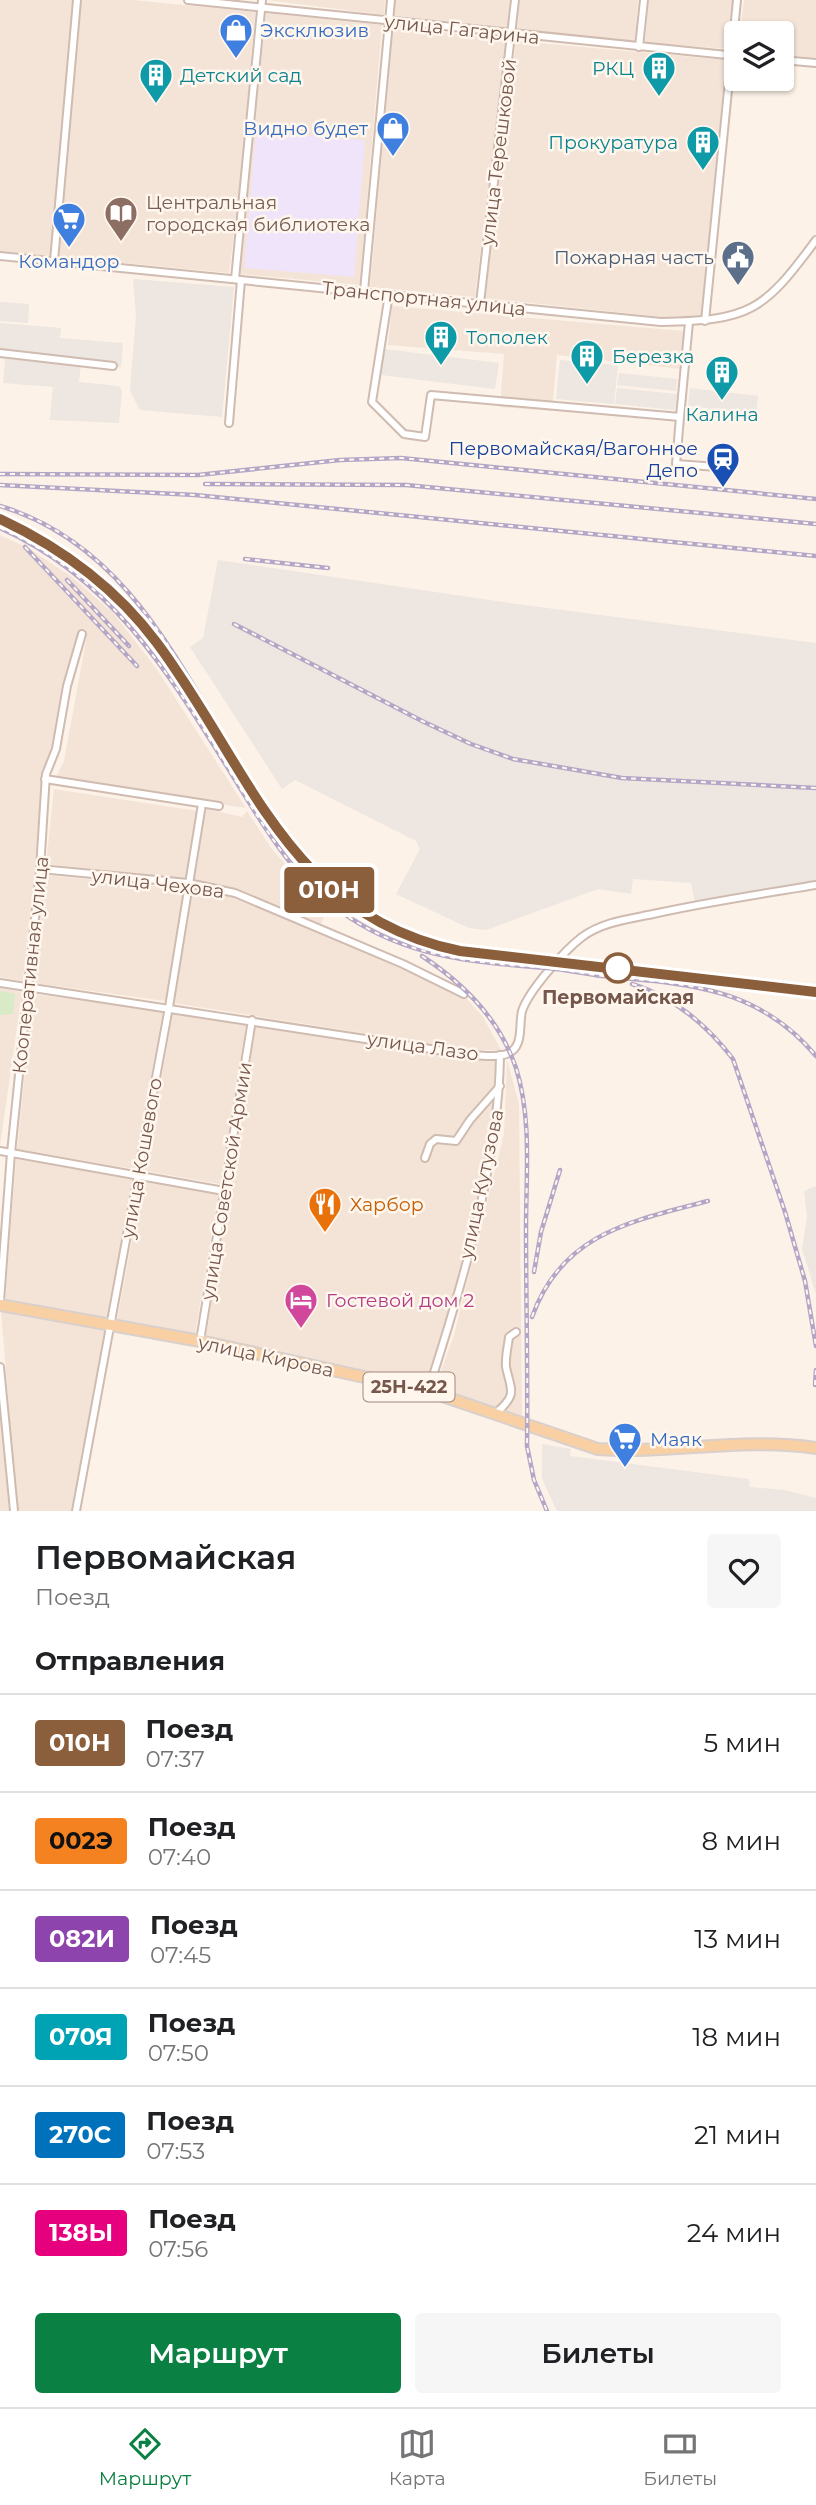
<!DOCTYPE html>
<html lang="ru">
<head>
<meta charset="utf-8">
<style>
  :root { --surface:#fff; --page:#f6f6f6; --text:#202124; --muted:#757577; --line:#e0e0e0; --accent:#0b8043 }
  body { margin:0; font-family:Montserrat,sans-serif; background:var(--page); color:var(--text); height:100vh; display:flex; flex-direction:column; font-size:26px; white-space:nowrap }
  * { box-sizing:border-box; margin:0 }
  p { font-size:23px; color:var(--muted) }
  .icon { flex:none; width:38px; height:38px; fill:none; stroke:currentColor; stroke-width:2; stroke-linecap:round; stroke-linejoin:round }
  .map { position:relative; height:1511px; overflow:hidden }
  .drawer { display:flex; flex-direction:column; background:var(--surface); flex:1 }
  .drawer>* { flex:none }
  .badge { padding:0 14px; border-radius:5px; font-size:24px; line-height:46px }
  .buttons { position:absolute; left:724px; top:21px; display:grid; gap:14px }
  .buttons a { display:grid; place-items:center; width:70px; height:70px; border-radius:7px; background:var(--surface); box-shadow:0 2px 5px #0004; font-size:35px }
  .map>.badge { position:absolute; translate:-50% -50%; box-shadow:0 0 0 4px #fff }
  h2 { padding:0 35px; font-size:26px; line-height:63px }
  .round { display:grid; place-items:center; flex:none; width:74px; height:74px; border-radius:7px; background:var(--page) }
  .headline { display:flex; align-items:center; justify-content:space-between; height:119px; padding:0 35px }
  h1 { font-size:33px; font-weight:600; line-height:52px }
  .button { display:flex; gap:14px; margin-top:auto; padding:14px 35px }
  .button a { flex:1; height:80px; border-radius:7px; background:var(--accent); color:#fff; font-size:28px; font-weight:600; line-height:80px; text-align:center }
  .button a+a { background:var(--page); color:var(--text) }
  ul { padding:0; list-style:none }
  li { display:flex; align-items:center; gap:21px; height:98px; padding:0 35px; border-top:2px solid var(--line) }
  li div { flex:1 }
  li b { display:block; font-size:26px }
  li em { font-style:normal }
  li .badge { min-width:77px; font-weight:700; text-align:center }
  .tab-bar { display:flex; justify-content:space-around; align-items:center; height:98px; border-top:2px solid var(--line); background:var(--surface); font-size:19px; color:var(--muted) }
  .tab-bar a { display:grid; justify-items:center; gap:4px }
  .tab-bar .current { color:var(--accent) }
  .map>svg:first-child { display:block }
</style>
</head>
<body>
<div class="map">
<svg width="816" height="1511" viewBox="0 0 816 1511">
  <rect width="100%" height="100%" fill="#fcf2e8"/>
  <g fill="#f4e4d7">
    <polygon points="0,0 133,0 255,12 241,178 229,273 0,251"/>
    <polygon points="267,0 385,0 384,15"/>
    <polygon points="396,0 510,0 507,29 394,16"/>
    <polygon points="520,0 638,0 635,41 517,30"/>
    <polygon points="649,0 733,0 727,49 645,42"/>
    <polygon points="744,0 816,0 816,58 782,55 782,33 740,33"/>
    <polygon points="266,13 382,25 360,285 239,274"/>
    <polygon points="393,26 506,40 475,297 370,287"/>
    <polygon points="516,41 726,60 701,316 662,317 485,298"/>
    <polygon points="392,306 684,331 681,369 557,355 552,411 500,407 504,354 388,345"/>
    <polygon points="0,535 28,548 72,577 114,614 156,668 246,808 55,779 64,761 87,635 80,630 45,775 23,981 0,977"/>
    <polygon points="54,789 198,811 186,879 46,864"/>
    <polygon points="205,808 242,817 247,811 271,848 313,896 325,915 321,924 236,889 191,879"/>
    <polygon points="45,875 184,889 165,1001 34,983"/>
    <polygon points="190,887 233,898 299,921 467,999 483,1017 501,1050 471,1050 173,1003"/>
    <polygon points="0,988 22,992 0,1146"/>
    <polygon points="33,994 163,1011 134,1169 17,1149"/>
    <polygon points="173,1013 246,1025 220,1184 145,1171"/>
    <polygon points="256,1026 470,1060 495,1060 494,1132 444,1332 424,1385 206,1337"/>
    <polygon points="507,1060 519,1104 522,1416 435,1388 454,1335 504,1134"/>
    <polygon points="16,1159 132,1179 107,1318 5,1300"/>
    <polygon points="143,1181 218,1195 195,1335 117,1320"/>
    <polygon points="1,1310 105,1328 71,1511 17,1511"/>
    <polygon points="0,1415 9,1511 0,1511"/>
  </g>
  <g fill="#ede6e1">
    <polygon points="133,279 234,287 222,417 140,410 130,391 136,316"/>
    <polygon points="0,302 29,304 28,323 0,321"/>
    <polygon points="0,323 61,328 60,338 123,343 121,367 81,364 79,382 119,386 122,391 119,423 50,420 53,387 3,383 5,359 0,358"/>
    <polygon points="384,349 499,363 495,389 381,375"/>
    <polygon points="560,360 618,365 614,404 556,399"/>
    <polygon points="619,373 677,379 676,391 617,385"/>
    <polygon points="617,388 677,394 675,410 615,404"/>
    <polygon points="690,388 758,396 756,414 688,406"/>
    <polygon points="218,560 516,604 816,643 816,880 695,903 691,883 633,879 631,894 598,889 486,930 469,928 396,894 420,849 416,841 295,780 282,789 190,647 203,638"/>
    <polygon points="816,1186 816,1294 802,1249 807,1217 804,1191"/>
    <polygon points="542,1444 571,1449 570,1456 749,1479 750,1487 784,1490 816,1498 816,1511 557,1511 542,1479"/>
  </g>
  <polygon fill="#efe4f9" points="256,131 365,140 354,277 244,268"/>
  <polygon fill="#d8eac6" points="0,991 15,994 13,1014 0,1015"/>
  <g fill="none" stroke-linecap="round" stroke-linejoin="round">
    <defs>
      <g id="minor">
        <polyline points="188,0 737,56"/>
        <polyline points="639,47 644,0"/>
        <polyline points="782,60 816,63"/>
        <path d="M0 256 661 322C750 320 763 312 816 240"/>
        <polyline points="54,261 77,0"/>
        <polyline points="235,279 262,0"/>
        <polyline points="364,291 391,0"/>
        <polyline points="389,294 372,402 404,434 425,437 431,395 680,417 689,322"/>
        <polyline points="480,303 515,0"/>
        <polyline points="705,321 737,0"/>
        <polyline points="0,353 113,366"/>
        <polyline points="680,417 676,464 731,468"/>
        <polyline points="229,423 241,280"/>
        <polyline points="45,779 219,806"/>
        <polyline points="40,869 188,883 235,893 403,964 464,994"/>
        <path d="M0 983 470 1055C482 1055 503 1059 512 1051 523 1043 519 1023 522 1011 529 990 565 950 582 937 602 922 629 919 653 914 707 902 761 894 816 885"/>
        <polyline points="0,1151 224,1191"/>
        <polyline points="425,1158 430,1144 436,1139 456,1141 470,1120 500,1086"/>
        <polyline points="0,1301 11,1153 40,869 46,774 56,749 67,686 82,634"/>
        <polyline points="200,1341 252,1020"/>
        <polyline points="0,1367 14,1511"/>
        <path d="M428 1391C461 1289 499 1163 500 1055"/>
        <path d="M496 1413C518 1394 511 1391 506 1367 505 1357 508 1346 509 1337L516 1332"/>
        <polyline points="76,1511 169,1007 202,804"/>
      </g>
      <path id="primary" d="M0 1305 200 1341 428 1391 598 1449C671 1454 743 1437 816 1448"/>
    </defs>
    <use href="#minor" stroke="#d0bbb0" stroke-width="10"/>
    <use href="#primary" stroke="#d9d0cd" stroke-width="14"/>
    <use href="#minor" stroke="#fff" stroke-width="6"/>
    <use href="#primary" stroke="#f8d0a3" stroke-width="10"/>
    <defs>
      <g id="rail">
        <polyline points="0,474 198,475 340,460 401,458 816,499"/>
        <polyline points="205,484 406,485 816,524"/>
        <polyline points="0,485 195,495 816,556"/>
        <path d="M0 506C225 574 212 897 461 946L816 987"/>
        <path d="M0 528C114 579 171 677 234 778 268 834 301 890 360 924 419 959 482 963 548 968 569 970 590 975 611 977 692 984 760 989 816 1056"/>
        <polyline points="25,547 137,666"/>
        <polyline points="245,559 328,568"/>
        <polyline points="67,580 129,646"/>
        <polyline points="234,624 422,721 471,744 513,759 622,778 816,788"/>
        <path d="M422 956C463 983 500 1020 516 1068 532 1118 526 1176 526 1228 526 1300 528 1373 527 1446L534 1480 547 1511"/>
        <path d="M632 984C674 997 706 1024 733 1059L785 1212 805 1281 816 1346"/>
        <polyline points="534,1272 541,1232 560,1170"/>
        <path d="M532 1317C562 1233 632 1221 708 1201"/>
        <polyline points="815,1385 816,1370"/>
      </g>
    </defs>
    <use href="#rail" stroke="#b4a6c6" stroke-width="4.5"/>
    <use href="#rail" stroke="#fff7ee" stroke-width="2" stroke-dasharray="5" stroke-linecap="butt"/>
  </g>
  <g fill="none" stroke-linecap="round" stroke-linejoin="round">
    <defs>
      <path id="line" d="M0 519C62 548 116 588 157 643 251 769 287 915 460 951L816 992"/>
    </defs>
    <use href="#line" stroke="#fff" stroke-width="16"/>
    <use href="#line" stroke="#8b5e3c" stroke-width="10"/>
  </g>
  <defs>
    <symbol id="shop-pin" viewBox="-11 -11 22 30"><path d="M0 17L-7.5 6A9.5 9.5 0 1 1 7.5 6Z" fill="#3f7fe0" stroke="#fff7ee"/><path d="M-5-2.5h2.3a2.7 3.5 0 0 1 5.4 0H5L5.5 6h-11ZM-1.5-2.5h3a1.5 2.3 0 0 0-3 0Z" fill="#fff"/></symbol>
    <symbol id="building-pin" viewBox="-11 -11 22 30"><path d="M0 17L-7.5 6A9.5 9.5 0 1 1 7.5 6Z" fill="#0f9aa8" stroke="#fff7ee"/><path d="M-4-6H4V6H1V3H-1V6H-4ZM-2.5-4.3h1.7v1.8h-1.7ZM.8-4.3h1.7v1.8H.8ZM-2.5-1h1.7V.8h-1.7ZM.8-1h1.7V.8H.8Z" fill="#fff"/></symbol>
    <symbol id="library-pin" viewBox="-11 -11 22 30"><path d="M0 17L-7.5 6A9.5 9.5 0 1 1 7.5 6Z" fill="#8d6e63" stroke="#fff7ee"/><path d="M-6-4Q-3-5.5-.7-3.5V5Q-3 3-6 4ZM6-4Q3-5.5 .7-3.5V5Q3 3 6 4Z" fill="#fff"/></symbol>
    <symbol id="supermarket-pin" viewBox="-11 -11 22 30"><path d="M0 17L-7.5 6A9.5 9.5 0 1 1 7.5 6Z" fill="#3f7fe0" stroke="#fff7ee"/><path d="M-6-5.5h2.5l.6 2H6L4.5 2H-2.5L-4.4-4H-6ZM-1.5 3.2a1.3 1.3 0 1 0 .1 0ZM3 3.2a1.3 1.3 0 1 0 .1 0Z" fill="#fff"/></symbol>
    <symbol id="civic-pin" viewBox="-11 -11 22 30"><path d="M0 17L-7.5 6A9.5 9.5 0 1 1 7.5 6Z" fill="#5c6f8a" stroke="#fff7ee"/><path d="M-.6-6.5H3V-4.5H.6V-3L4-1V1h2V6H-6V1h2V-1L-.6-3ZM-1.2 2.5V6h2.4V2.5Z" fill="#fff"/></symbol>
    <symbol id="station-pin" viewBox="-11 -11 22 30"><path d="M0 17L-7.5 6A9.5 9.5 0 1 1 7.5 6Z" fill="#1a4fb4" stroke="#fff7ee"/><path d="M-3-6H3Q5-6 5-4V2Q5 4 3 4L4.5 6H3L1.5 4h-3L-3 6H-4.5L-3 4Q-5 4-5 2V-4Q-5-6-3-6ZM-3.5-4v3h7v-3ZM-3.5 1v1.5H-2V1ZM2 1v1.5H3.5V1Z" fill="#fff"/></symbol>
    <symbol id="restaurant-pin" viewBox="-11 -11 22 30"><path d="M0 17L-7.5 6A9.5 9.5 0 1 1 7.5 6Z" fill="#e8710a" stroke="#fff7ee"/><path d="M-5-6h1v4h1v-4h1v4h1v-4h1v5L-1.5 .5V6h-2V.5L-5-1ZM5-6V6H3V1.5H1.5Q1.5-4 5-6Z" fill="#fff"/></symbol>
    <symbol id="hotel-pin" viewBox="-11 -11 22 30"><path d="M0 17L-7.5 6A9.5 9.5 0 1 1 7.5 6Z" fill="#d1479c" stroke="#fff7ee"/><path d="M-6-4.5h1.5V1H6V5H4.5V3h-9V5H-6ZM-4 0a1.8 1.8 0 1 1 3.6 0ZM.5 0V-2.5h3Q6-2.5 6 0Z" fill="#fff"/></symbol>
  </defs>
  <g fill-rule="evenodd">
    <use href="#shop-pin" x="217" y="11" width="38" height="52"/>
    <use href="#building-pin" x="640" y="49" width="38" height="52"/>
    <use href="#building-pin" x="137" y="56" width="38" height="52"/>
    <use href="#shop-pin" x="374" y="109" width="38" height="52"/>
    <use href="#building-pin" x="684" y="123" width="38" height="52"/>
    <use href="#library-pin" x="102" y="194" width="38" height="52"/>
    <use href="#supermarket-pin" x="50" y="200" width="38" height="52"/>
    <use href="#civic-pin" x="719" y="238" width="38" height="52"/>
    <use href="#building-pin" x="422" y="318" width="38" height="52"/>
    <use href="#building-pin" x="568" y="337" width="38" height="52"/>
    <use href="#building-pin" x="703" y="353" width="38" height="52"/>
    <use href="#station-pin" x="704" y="440" width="38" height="52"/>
    <use href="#restaurant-pin" x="306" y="1185" width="38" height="52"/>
    <use href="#hotel-pin" x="282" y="1281" width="38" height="52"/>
    <use href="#supermarket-pin" x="606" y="1420" width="38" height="52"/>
  </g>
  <circle fill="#fff" stroke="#8b5e3c" stroke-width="3.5" cx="618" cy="968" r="14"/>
  <g text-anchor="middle" stroke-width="5" stroke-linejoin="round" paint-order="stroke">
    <rect fill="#fff7ee" stroke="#9f877d" stroke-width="2" x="363.5" y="1372.5" width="91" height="29" rx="5"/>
    <g font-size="18" font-weight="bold" fill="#76574c">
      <text x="409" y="1393">25Н-422</text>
    </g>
    <g font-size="19" fill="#76574c" stroke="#fff7ee">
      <text transform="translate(462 29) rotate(6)" y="7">улица Гагарина</text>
      <text transform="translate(498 152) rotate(-83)" y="7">улица Терешковой</text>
      <text transform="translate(424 298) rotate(6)" y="7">Транспортная улица</text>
      <text transform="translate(158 883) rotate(7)" y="7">улица Чехова</text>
      <text transform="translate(30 965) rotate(-84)" y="7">Кооперативная улица</text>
      <text transform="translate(423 1046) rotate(8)" y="7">улица Лазо</text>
      <text transform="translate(141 1158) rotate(-80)" y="7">улица Кошевого</text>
      <text transform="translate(226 1181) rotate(-81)" y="7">улица Советской Армии</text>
      <text transform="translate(481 1184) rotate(-78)" y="7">улица Кутузова</text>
      <text transform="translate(266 1356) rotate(12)" y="7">улица Кирова</text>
    </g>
    <g font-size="19" fill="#366cbe" stroke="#fff7ee" text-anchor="start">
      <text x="260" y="37">Эксклюзив</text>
      <text x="368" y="135" text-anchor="end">Видно будет</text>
      <text x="69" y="268" text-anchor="middle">Командор</text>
      <text x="650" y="1446">Маяк</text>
    </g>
    <g font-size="19" fill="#0d838f" stroke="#fff7ee" text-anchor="start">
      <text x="634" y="75" text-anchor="end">РКЦ</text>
      <text x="180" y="82">Детский сад</text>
      <text x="678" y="149" text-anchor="end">Прокуратура</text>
      <text x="466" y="344">Тополек</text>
      <text x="612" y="363">Березка</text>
      <text x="722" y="421" text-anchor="middle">Калина</text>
    </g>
    <g font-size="19" fill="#785e54" stroke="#fff7ee" text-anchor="start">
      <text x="146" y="209">Центральная<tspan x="146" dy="22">городская библиотека</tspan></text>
    </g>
    <g font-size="19" fill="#4e5e75" stroke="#fff7ee" text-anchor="end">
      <text x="714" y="264">Пожарная часть</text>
    </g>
    <g font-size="19" fill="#164399" stroke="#fff7ee" text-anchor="end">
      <text x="698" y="455">Первомайская/Вагонное<tspan x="698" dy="22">Депо</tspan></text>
    </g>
    <g font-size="19" font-weight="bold" fill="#76574c" stroke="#fff7ee">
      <text x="618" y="1004">Первомайская</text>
    </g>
    <g font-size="19" fill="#c56008" stroke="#fff7ee" text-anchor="start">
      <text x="350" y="1211">Харбор</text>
    </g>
    <g font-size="19" fill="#b23c85" stroke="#fff7ee" text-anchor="start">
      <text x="326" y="1307">Гостевой дом 2</text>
    </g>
  </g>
</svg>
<div class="buttons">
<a><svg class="icon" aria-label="layers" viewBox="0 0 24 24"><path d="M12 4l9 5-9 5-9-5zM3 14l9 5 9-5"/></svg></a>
</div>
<b class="badge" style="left:329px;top:890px;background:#8b5e3c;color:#fff">010Н</b>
</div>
<section class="drawer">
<div class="headline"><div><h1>Первомайская</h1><p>Поезд</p></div><a class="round"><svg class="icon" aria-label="heart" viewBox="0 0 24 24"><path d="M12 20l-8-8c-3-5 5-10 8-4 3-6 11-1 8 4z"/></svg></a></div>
<h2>Отправления</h2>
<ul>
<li><span class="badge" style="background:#8b5e3c;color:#fff">010Н</span><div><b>Поезд</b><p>07:37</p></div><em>5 мин</em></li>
<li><span class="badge" style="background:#f58220;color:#111">002Э</span><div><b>Поезд</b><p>07:40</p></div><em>8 мин</em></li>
<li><span class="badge" style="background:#8e44ad;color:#fff">082И</span><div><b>Поезд</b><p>07:45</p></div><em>13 мин</em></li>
<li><span class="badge" style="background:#00a3b4;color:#fff">070Я</span><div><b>Поезд</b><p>07:50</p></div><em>18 мин</em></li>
<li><span class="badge" style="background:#0072bc;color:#fff">270С</span><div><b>Поезд</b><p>07:53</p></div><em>21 мин</em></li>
<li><span class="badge" style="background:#e6007e;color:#fff">138Ы</span><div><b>Поезд</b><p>07:56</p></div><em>24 мин</em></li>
</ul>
<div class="button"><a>Маршрут</a><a>Билеты</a></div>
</section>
<nav class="tab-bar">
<a class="current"><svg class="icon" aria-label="directions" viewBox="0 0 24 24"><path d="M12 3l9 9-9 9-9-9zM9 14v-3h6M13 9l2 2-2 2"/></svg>Маршрут</a>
<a><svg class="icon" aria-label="map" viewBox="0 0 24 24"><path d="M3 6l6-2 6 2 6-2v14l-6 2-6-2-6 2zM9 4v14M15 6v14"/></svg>Карта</a>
<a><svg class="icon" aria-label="tickets" viewBox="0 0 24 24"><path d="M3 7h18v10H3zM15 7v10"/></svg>Билеты</a>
</nav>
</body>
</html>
